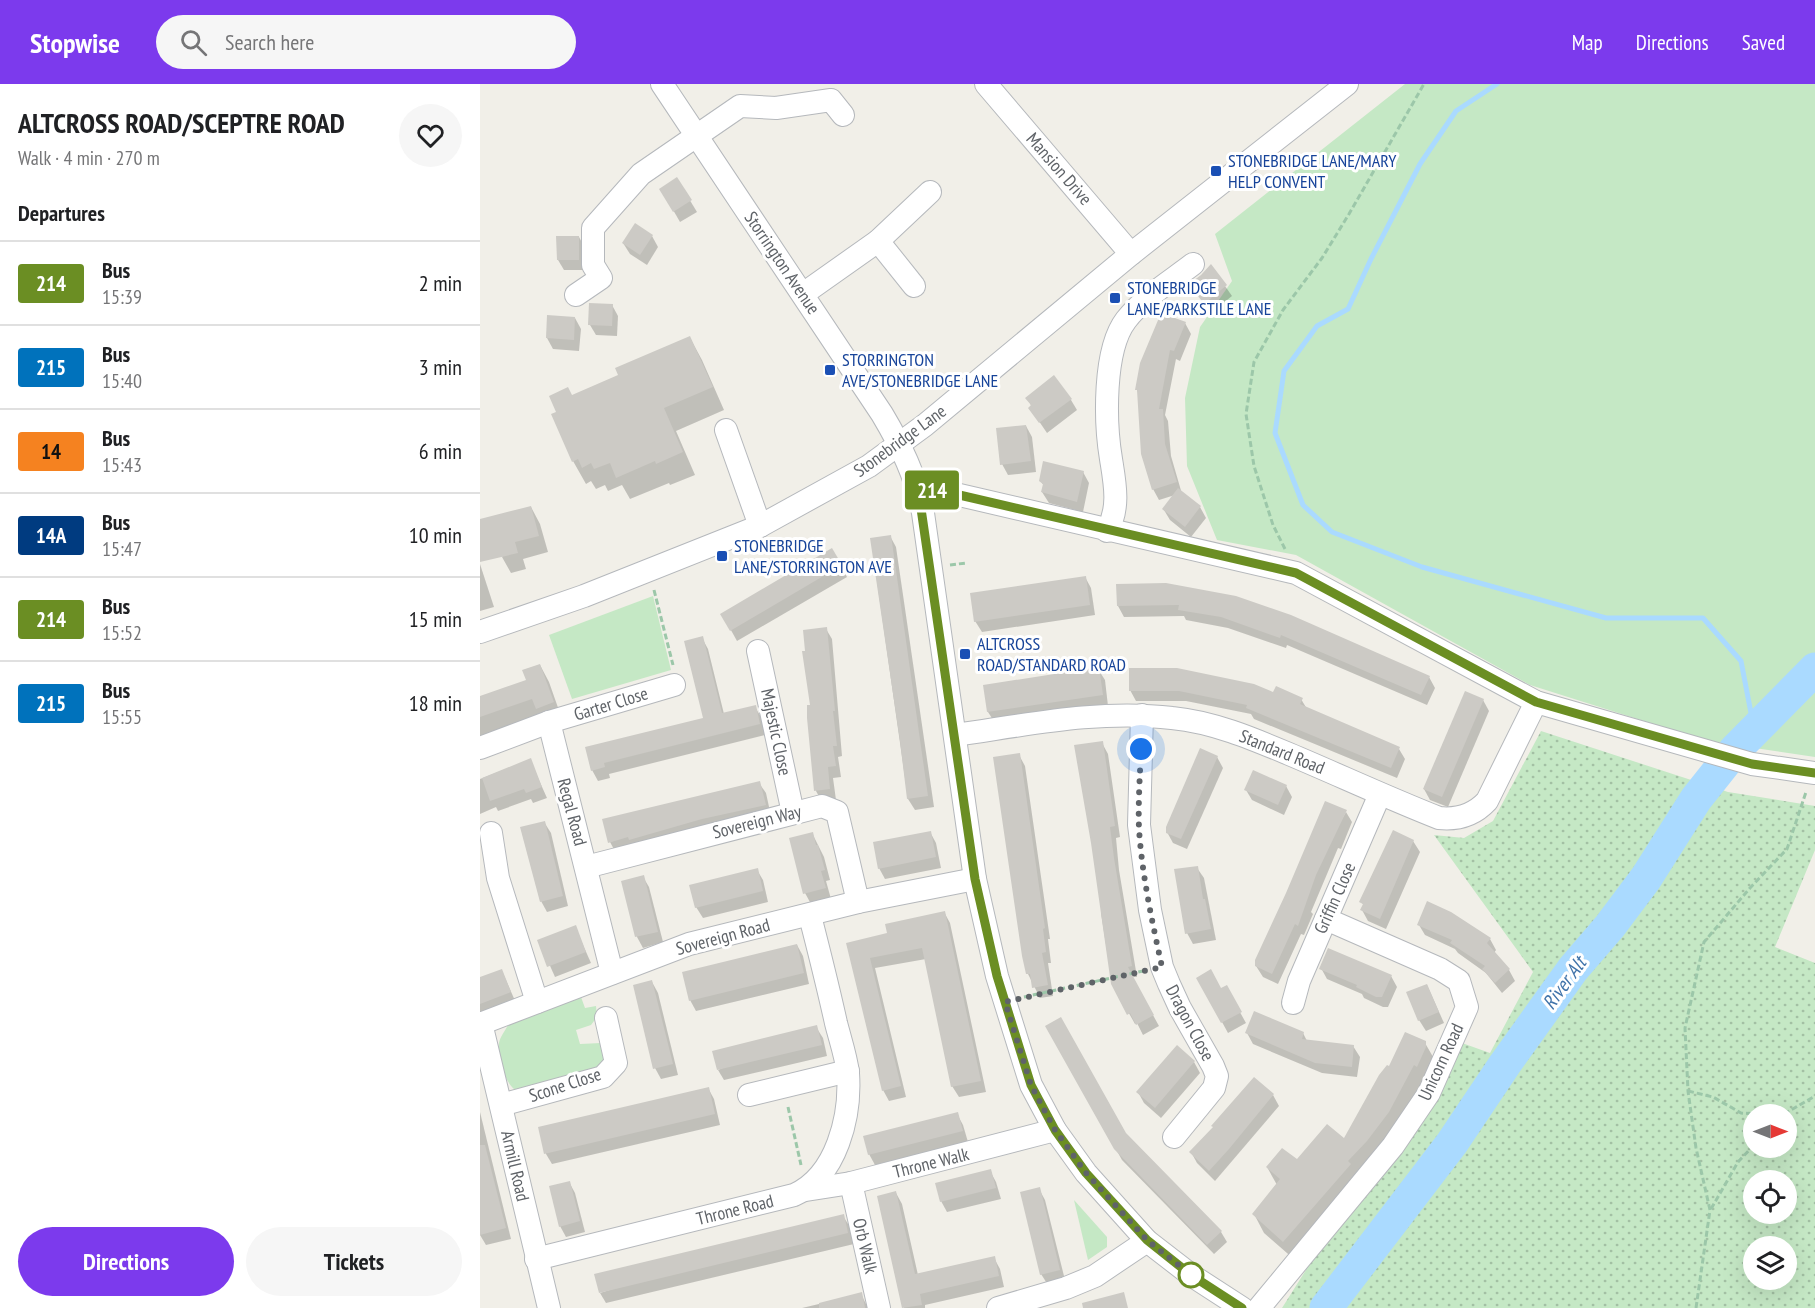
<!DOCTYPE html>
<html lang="en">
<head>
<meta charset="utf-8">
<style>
  :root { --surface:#fff; --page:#f6f6f6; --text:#202124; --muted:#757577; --line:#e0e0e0; --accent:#7c3aed }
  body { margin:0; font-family:"PT Sans Narrow",sans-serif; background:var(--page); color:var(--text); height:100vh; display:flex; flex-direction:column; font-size:22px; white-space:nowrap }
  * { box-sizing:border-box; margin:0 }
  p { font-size:20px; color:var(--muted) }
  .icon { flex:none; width:33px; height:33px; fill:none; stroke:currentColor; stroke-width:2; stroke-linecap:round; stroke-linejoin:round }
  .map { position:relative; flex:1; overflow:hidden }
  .side { display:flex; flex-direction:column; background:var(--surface); width:480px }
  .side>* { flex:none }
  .badge { padding:0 12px; border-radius:4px; font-size:21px; line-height:39px }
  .needle { width:39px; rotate:90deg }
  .controls { position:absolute; left:1263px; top:1020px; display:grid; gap:12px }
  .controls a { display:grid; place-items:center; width:54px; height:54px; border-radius:50%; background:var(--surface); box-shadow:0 6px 24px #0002; font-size:30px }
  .you { position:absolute; width:30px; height:30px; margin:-15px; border:4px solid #fff; border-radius:50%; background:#1a73e8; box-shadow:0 0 0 9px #1a73e833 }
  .map>.badge { position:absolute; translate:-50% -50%; box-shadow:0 0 0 3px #fff }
  h2 { padding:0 18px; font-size:22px; line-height:54px }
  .round { display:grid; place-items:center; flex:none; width:63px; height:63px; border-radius:32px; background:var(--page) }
  .overview { display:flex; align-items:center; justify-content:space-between; height:102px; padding:0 18px }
  h1 { font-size:28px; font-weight:700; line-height:45px }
  .button { display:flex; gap:12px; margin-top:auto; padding:12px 18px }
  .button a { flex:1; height:69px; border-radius:36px; background:var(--accent); color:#fff; font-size:24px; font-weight:700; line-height:69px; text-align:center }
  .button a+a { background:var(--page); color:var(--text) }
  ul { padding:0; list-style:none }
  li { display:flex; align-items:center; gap:18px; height:84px; padding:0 18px; border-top:2px solid var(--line) }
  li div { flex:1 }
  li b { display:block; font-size:22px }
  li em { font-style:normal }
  li .badge { min-width:66px; font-weight:700; text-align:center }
  header { display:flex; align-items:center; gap:36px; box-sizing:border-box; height:84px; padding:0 30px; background:var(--accent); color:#fff }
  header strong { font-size:28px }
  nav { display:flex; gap:33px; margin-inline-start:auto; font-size:21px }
  .search { width:420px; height:54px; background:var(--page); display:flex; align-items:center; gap:15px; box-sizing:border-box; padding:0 21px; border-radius:33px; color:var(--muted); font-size:22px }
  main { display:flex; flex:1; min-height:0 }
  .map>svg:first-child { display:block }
</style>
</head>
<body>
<header>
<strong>Stopwise</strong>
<div class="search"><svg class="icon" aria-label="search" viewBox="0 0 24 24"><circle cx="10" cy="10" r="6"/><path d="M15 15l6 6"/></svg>Search here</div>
<nav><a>Map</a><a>Directions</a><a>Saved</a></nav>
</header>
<main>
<section class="side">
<div class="overview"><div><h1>ALTCROSS ROAD/SCEPTRE ROAD</h1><p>Walk · 4 min · 270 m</p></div><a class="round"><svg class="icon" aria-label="heart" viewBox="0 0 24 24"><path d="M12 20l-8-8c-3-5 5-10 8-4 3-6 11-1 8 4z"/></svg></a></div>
<h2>Departures</h2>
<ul>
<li><span class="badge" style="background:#6b8e23;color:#fff">214</span><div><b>Bus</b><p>15:39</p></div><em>2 min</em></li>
<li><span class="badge" style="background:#0072bc;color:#fff">215</span><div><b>Bus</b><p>15:40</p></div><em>3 min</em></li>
<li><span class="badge" style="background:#f58220;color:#111">14</span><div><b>Bus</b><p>15:43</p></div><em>6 min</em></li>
<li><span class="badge" style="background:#003b80;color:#fff">14A</span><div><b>Bus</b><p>15:47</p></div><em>10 min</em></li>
<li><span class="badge" style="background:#6b8e23;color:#fff">214</span><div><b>Bus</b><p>15:52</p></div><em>15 min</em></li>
<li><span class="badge" style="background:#0072bc;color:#fff">215</span><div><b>Bus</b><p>15:55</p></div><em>18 min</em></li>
</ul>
<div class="button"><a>Directions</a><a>Tickets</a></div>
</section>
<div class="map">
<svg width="1335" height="1224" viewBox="0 0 1335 1224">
  <defs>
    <pattern id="park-dots" width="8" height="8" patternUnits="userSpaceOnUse" patternTransform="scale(1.5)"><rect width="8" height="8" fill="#c5e8c5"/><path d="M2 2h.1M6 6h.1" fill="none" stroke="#a3c0a4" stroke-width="1.8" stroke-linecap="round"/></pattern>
  </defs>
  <rect width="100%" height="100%" fill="#f1efe8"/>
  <g fill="#c5e8c5">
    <polygon points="925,0 1335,0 1335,673 1227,657 1050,601 816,471 737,456 707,382 705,314 720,243 752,197 735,150"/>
    <polygon points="173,512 191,586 92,615 69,551"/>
    <path d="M101 913 105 924 116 922 117 933 111 941 96 946 100 960 121 959 128 967 124 983 45 1006 34 1005C24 996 17 973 19 959 20 953 25 947 28 941Z"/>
    <polygon points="594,1116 627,1153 627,1163 608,1176"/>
  </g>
  <path fill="url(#park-dots)" fill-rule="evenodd" d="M1061 647 1248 708 1335 722V766L1295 863 1335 879V1224H802L831 1178 945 1036 982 959 1010 969 1053 888 954 751 984 754 1013 737ZM1274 1030H1306V1064H1274ZM1274 1096H1306V1130H1274ZM1274 1162H1306V1196H1274Z"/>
  <g fill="#0003">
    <polygon points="197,95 217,128 200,138 181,105"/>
    <polygon points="172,152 178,163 167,181 150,170 143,159"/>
    <polygon points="99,153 105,164 105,186 84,186 78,176"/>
    <polygon points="711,200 745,202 752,212 731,229"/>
    <polygon points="132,221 138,232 137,252 116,251 110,241"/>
    <polygon points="95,234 101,245 99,267 73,265 67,254"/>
    <polygon points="705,239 711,250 700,277 696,275 685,331 688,337 691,372 702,410 720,423 726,434 711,453 690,436 684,426 695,411 679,416 673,405 659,310 657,306"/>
    <polygon points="210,254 222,276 244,326 196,347 215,391 190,401 189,399 150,415 142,401 128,407 125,401 116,405 111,397 106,400 93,377 92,313 140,292"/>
    <polygon points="547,314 591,316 597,326 567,349 550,324 552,323"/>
    <polygon points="546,342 552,353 556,388 528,391 522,380"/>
    <polygon points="603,388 609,399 603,428 569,419 562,408 564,402 560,396"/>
    <polygon points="51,423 60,440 68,468 43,475 46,485 31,489 22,473"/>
    <polygon points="410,452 416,463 454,723 435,726 428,715 391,455"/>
    <polygon points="352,466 367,493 257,557 242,530"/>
    <polygon points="0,480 14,523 0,527"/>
    <polygon points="605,493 611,504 615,531 502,548 495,537"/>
    <polygon points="638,501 949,593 955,604 947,621 807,561 806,564 748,544 706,536 704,532 644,533 638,522"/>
    <polygon points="346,545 352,555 362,672 358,673 361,693 353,694 356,716 342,718 336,707 328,623 332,622 326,568"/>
    <polygon points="222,554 228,565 244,630 275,623 281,633 285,651 129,690 130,694 118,697 112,686 106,664 225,635"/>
    <polygon points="60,581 69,598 82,635 0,659 0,612 1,613 47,597"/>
    <polygon points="618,585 625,596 628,622 515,639 508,628 505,602"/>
    <polygon points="697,586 794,610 821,615 827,625 919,665 925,675 917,694 774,635 771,630 706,617 656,617 650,606"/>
    <polygon points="1003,616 1009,627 968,723 950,716 944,705"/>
    <polygon points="622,659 628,670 640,753 636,754 639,786 657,893 652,893 679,942 663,951 657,939 655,940 632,899 621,829 623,829"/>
    <polygon points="539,671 545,682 570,855 568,855 571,879 568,879 573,912 560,914 548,890"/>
    <polygon points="737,673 743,684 707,765 693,759 687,748"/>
    <polygon points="50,676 67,714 53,719 51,715 18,727 16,723 0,730 0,695"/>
    <polygon points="279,699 286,709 291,732 136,769 130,758"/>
    <polygon points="806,702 812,713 804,731 772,716 766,706"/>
    <polygon points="866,728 872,738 861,765 858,764 831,828 833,830 824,851 821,850 798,900 783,893 776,882"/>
    <polygon points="64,738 71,749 88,822 67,828 61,817"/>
    <polygon points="450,748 456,759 461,784 405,795 399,784"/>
    <polygon points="332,749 344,773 350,796 346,797 351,815 331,820 325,809"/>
    <polygon points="933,757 940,768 906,845 888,837 882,826 884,822 881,817"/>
    <polygon points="717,784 724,794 736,856 713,860 707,849"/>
    <polygon points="277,786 283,796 288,818 223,834 216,823"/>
    <polygon points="163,793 169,803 183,858 163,864 157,853 143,798"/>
    <polygon points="464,828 470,839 506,1008 479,1013 472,1002 446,875 395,884 426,1013 409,1017 403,1006 368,860 408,850"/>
    <polygon points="939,841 1010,855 1016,866 1014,869 1029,886 1035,897 1022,909 1006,889 978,869 975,865 945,851"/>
    <polygon points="95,843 111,879 75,893 59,857"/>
    <polygon points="317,861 323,872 329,900 216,927 210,916"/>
    <polygon points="841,884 911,892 917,903 908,923 903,923 884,914 882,910 847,895"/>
    <polygon points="22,887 36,919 0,933 0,895"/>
    <polygon points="718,894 741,906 746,903 766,939 748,949"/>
    <polygon points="172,898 178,909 198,991 181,995 175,984"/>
    <polygon points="947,901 964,939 946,947 939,936"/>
    <polygon points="567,942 645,1050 741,1148 747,1158 734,1170 642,1076"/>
    <polygon points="336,943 343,954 347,972 244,996 238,986"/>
    <polygon points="767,949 823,949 827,957 873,962 880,973 877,993 842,989 773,960"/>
    <polygon points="945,959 956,978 919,1047 815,1176 784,1149 774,1130 797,1101 787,1083 818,1077 864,1056 909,984"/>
    <polygon points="714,978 720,989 681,1034 664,1019 658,1008"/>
    <polygon points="228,1004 234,1015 240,1041 72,1080 66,1070 60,1044"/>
    <polygon points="793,1011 799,1022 735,1097 717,1079 711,1068"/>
    <polygon points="0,1028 31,1155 6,1161 0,1151"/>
    <polygon points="477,1030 483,1041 488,1058 395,1081 389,1070"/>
    <polygon points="510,1087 516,1098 521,1115 467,1128 461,1117"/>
    <polygon points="89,1098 95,1109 105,1148 86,1153 80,1142"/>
    <polygon points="559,1105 565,1116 585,1196 568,1201 561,1190"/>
    <polygon points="416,1109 422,1120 438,1191 514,1174 520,1185 524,1203 445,1221 445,1224 424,1224 399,1113"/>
    <polygon points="363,1132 370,1143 374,1160 126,1219 120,1209"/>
    <polygon points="381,1210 388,1224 322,1224"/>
  </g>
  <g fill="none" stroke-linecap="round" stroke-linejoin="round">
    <polyline stroke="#aadaff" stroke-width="5" points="1017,0 976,27 940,80 891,175 868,225 837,242 804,287 795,349 823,421 852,448 942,483 1126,534 1223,534 1261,577 1271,629 1255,666"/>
    <polyline stroke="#aadaff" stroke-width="33" points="846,1224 972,1059 1025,980 1093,885 1130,842 1166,794 1216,715 1255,666 1335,585"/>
  </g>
  <g fill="#cccac5">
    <polygon points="197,93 212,116 193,128 179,105"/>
    <polygon points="155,139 173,151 160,171 142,159"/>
    <polygon points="76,152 99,152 99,176 77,176"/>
    <polygon points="731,180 747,201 724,220 709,200 721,191"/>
    <polygon points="109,219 133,220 132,242 108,241"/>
    <polygon points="681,229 706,238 694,267 690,266 679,325 683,325 685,360 697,398 672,406 661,370 657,306 655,306 660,279"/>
    <polygon points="67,231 95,233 94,256 66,254"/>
    <polygon points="210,252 233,303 184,324 203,368 176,380 175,377 136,394 130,379 114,385 111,379 102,384 98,375 92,378 71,330 76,328 69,312 88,303 92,311 138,291 135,284"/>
    <polygon points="574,291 592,315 559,339 548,324 551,321 545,314"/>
    <polygon points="546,341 551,377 520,381 516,344"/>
    <polygon points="563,377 604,387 597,418 561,408 563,400 559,397"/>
    <polygon points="698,404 721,422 705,443 682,425"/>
    <polygon points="51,422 59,452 35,458 38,469 0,478 0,435"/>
    <polygon points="411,451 448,712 427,715 420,657 390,454"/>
    <polygon points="352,464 362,481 250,547 240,530"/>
    <polygon points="606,492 610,521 494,538 490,509"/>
    <polygon points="686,499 756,512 811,531 950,592 941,611 801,551 800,554 741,533 698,526 699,521 637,522 636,500"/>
    <polygon points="347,543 355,627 353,627 357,662 353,662 356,682 348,683 350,705 334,707 327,634 327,621 330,621 322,567 325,567 323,546"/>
    <polygon points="223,552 242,629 276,621 280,640 124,679 125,683 111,687 105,663 223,634 204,557"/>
    <polygon points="60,580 74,618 56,625 52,615 0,633 0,612 46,596 42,586"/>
    <polygon points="619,583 623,611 507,628 503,601"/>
    <polygon points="649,584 697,584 774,600 793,608 796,602 823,614 820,620 920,663 911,684 766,624 767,621 699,607 649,607"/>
    <polygon points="985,607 1004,615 962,713 943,705"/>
    <polygon points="623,657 635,742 630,743 634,774 652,882 648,883 674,931 656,941 650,929 647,931 631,900 611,759 594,661"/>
    <polygon points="720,664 738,672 701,755 686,749 686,743"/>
    <polygon points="540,669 565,844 563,845 566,868 562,869 568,901 552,904 550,890 546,890 542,872 513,673"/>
    <polygon points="51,674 62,703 46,709 44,705 10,717 2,694"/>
    <polygon points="773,686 807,701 798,721 764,706"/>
    <polygon points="280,697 286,721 222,735 149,756 148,753 128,759 122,735"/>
    <polygon points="845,717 867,726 836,791 818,842 815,840 792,890 775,882 775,876 806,809"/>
    <polygon points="65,737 83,812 60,818 40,743"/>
    <polygon points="913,746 934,756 900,835 880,826 883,820 879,818"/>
    <polygon points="451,747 456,773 398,785 393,758"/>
    <polygon points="333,748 336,761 338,761 345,786 341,787 346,804 323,810 309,754"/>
    <polygon points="718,782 723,815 725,815 731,845 705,850 694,785"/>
    <polygon points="278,784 283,807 215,824 209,801"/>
    <polygon points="164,791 178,848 155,853 141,797"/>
    <polygon points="947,817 971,828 1011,854 1007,859 1030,885 1015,899 1002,885 1005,882 970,859 972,856 937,841"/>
    <polygon points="465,827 501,997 471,1003 442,864 390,874 421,1002 402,1007 366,859 407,849 405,840"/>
    <polygon points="96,841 106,868 67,883 57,856"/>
    <polygon points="317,860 324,889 209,917 202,888"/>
    <polygon points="848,864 912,891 902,913 896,913 876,903 877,901 839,885"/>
    <polygon points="22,885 31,908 0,920 0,893"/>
    <polygon points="731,885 741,904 747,901 762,928 741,939 716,894"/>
    <polygon points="172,896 193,980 173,985 153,901"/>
    <polygon points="947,900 959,928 938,937 926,908"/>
    <polygon points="774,927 824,948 822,955 874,961 872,983 835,979 765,949"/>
    <polygon points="581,933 646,1049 742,1147 727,1161 634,1065 565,942"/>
    <polygon points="337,941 342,961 237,986 232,967"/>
    <polygon points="925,948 946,957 946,963 937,983 934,981 909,1028 887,1057 868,1077 871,1080 803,1158 772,1130 800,1095 786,1083 802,1064 817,1075 847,1040 864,1054 899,991 907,981 909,982"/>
    <polygon points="697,961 715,977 675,1024 656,1008"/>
    <polygon points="774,993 794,1010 749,1065 729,1087 709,1068 733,1043 731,1042"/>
    <polygon points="229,1003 235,1030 64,1070 58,1043"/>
    <polygon points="478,1028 483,1047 388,1071 383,1052"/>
    <polygon points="0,1061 5,1061 26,1144 0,1151"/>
    <polygon points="511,1085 516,1104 460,1118 455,1099"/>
    <polygon points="90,1097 100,1137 79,1143 69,1102"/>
    <polygon points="560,1103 580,1186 560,1191 540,1108"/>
    <polygon points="416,1107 435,1190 515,1172 519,1192 440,1210 442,1221 422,1224 397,1112"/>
    <polygon points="364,1130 368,1149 119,1209 114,1190"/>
    <polygon points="382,1208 385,1224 339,1224 339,1219"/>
    <polygon points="644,1208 648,1224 603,1224 602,1219"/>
  </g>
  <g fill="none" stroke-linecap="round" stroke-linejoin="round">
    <defs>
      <g id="minor">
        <path d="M182 0 402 330C421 362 436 392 443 429L495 795 517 892 551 1001 575 1046 606 1089 667 1157 711 1191 762 1224"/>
        <polyline points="506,0 651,170"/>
        <polyline points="398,157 434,202"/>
        <polyline points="323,210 398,157 450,108"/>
        <polyline points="96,211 121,194 113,181 113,144 161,90 260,22 296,24 351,16 363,31"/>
        <polyline points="246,346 280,442"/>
        <polyline points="438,404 475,410 816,489 1056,618 1272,680 1335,689"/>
        <path d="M627 447C640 424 635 400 631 375 625 339 623 266 646 236 663 214 691 197 713 180"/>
        <polyline points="0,548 104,512 280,442 389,382 445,341 651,170 867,0"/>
        <polyline points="278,567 313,729"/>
        <polyline points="662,631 659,741 670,826 682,883 689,900 700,924 733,982 737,992 734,1004 694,1053"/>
        <polyline points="69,638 132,889"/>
        <path d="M475 651C546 641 620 625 692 634 733 638 771 654 809 670 859 691 908 714 959 734 978 736 994 731 1007 717L1056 618"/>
        <polyline points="0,664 69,638 194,601"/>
        <polyline points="11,749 18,794 57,918"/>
        <polyline points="106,783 342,722 357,728 378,818"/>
        <polyline points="813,919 819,897 900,710"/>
        <polyline points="1,939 69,1224"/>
        <polyline points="0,940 209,860 378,818 495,795"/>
        <polyline points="269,1011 368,987"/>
        <polyline points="21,1021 123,993 136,979 126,934"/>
        <polyline points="371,1099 399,1224"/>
        <polyline points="326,1106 371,1099 575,1046"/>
        <path d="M56 1175 314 1111C357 1092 371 1032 368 989 366 972 360 955 356 939 348 903 339 867 330 832"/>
        <polyline points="518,1224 586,1204 615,1192 667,1157"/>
        <polyline points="779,1224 913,1062 949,1009 987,923 979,897 960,885 846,835"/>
      </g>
    </defs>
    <use href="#minor" stroke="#b5b8bc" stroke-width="24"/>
    <g stroke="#9cc7a9" stroke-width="3" stroke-dasharray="6 3" stroke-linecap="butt">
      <polyline points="805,465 793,441 774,382 766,330 774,278 803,226 842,174 869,130 944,0"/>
      <polyline points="470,481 486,479"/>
      <polyline points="174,506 193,581"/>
      <polyline points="544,913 663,887"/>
      <polyline points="1208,1007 1233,1013 1261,1029 1275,1030"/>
      <polyline points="308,1023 321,1081"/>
      <polyline points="1304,1030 1335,1012"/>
      <polyline points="1231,1125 1258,1078 1274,1061"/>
      <polyline points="1216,1224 1230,1126 1216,1064 1208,1007 1205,944 1224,858 1270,804 1307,765 1326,708"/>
    </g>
    <use href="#minor" stroke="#fff" stroke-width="22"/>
  </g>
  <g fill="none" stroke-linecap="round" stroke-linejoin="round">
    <defs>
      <polyline id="line" points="762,1224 711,1191 667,1156 606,1089 575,1046 551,1001 517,892 495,795 438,404 475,410 816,489 1056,618 1272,680 1335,689"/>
    </defs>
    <use href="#line" stroke="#fff" stroke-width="14"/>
    <use href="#line" stroke="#6b8e23" stroke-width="9"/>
    <path stroke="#5f6368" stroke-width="6" stroke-dasharray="0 10.8" d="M661 665C660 691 658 718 659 745 662 791 672 837 682 883L525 918 551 1001 575 1046 606 1089 667 1156 711 1191"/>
  </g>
  <g fill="#1a4fb4" stroke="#fff" stroke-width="2">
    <rect x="730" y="81" width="12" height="12" rx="3"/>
    <rect x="629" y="208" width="12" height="12" rx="3"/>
    <rect x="344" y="280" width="12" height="12" rx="3"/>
    <rect x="236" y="466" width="12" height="12" rx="3"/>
    <rect x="479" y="564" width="12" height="12" rx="3"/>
  </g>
  <circle fill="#fff" stroke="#6b8e23" stroke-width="3" cx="711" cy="1191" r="12"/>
  <g text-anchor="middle" stroke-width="6" stroke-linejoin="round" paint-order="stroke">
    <g font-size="18" fill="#164399" stroke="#fff" text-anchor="start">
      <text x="748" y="83">STONEBRIDGE LANE/MARY<tspan x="748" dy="21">HELP CONVENT</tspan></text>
      <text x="647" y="210">STONEBRIDGE<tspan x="647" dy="21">LANE/PARKSTILE LANE</tspan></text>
      <text x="362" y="282">STORRINGTON<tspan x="362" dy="21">AVE/STONEBRIDGE LANE</tspan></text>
      <text x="254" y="468">STONEBRIDGE<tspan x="254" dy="21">LANE/STORRINGTON AVE</tspan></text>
      <text x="497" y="566">ALTCROSS<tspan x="497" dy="21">ROAD/STANDARD ROAD</tspan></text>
    </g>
    <g font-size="18" fill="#5f6368" stroke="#fff">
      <text transform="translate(579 85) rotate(49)" y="6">Mansion Drive</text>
      <text transform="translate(302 179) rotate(56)" y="6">Storrington Avenue</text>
      <text transform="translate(420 357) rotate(-36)" y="6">Stonebridge Lane</text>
      <text transform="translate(131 620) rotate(-17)" y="6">Garter Close</text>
      <text transform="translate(296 648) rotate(78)" y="6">Majestic Close</text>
      <text transform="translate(802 668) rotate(22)" y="6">Standard Road</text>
      <text transform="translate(92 728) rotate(75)" y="6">Regal Road</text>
      <text transform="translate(277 738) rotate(-14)" y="6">Sovereign Way</text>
      <text transform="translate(855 814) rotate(-66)" y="6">Griffin Close</text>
      <text transform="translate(243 853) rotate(-15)" y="6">Sovereign Road</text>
      <text transform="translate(710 939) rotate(62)" y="6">Dragon Close</text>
      <text transform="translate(961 978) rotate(-65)" y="6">Unicorn Road</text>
      <text transform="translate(85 1001) rotate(-18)" y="6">Scone Close</text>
      <text transform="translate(451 1079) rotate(-14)" y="6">Throne Walk</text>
      <text transform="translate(35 1082) rotate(77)" y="6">Armill Road</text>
      <text transform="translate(255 1126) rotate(-14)" y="6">Throne Road</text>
      <text transform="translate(385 1162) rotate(77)" y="6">Orb Walk</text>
    </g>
    <g font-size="20" font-style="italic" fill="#4174aa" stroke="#fff">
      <text transform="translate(1084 899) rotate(-54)" y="7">River Alt</text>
    </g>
  </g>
</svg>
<div class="controls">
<a><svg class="needle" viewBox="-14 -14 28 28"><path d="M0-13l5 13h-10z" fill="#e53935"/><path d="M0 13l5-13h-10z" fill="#757577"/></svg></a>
<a><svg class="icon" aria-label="locate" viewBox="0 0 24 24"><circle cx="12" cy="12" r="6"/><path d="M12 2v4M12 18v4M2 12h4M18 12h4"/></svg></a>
<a><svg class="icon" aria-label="layers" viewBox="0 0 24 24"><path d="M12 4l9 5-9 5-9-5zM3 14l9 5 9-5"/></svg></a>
</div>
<div class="you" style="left:661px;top:665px"></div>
<b class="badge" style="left:452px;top:406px;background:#6b8e23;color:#fff">214</b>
</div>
</main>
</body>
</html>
